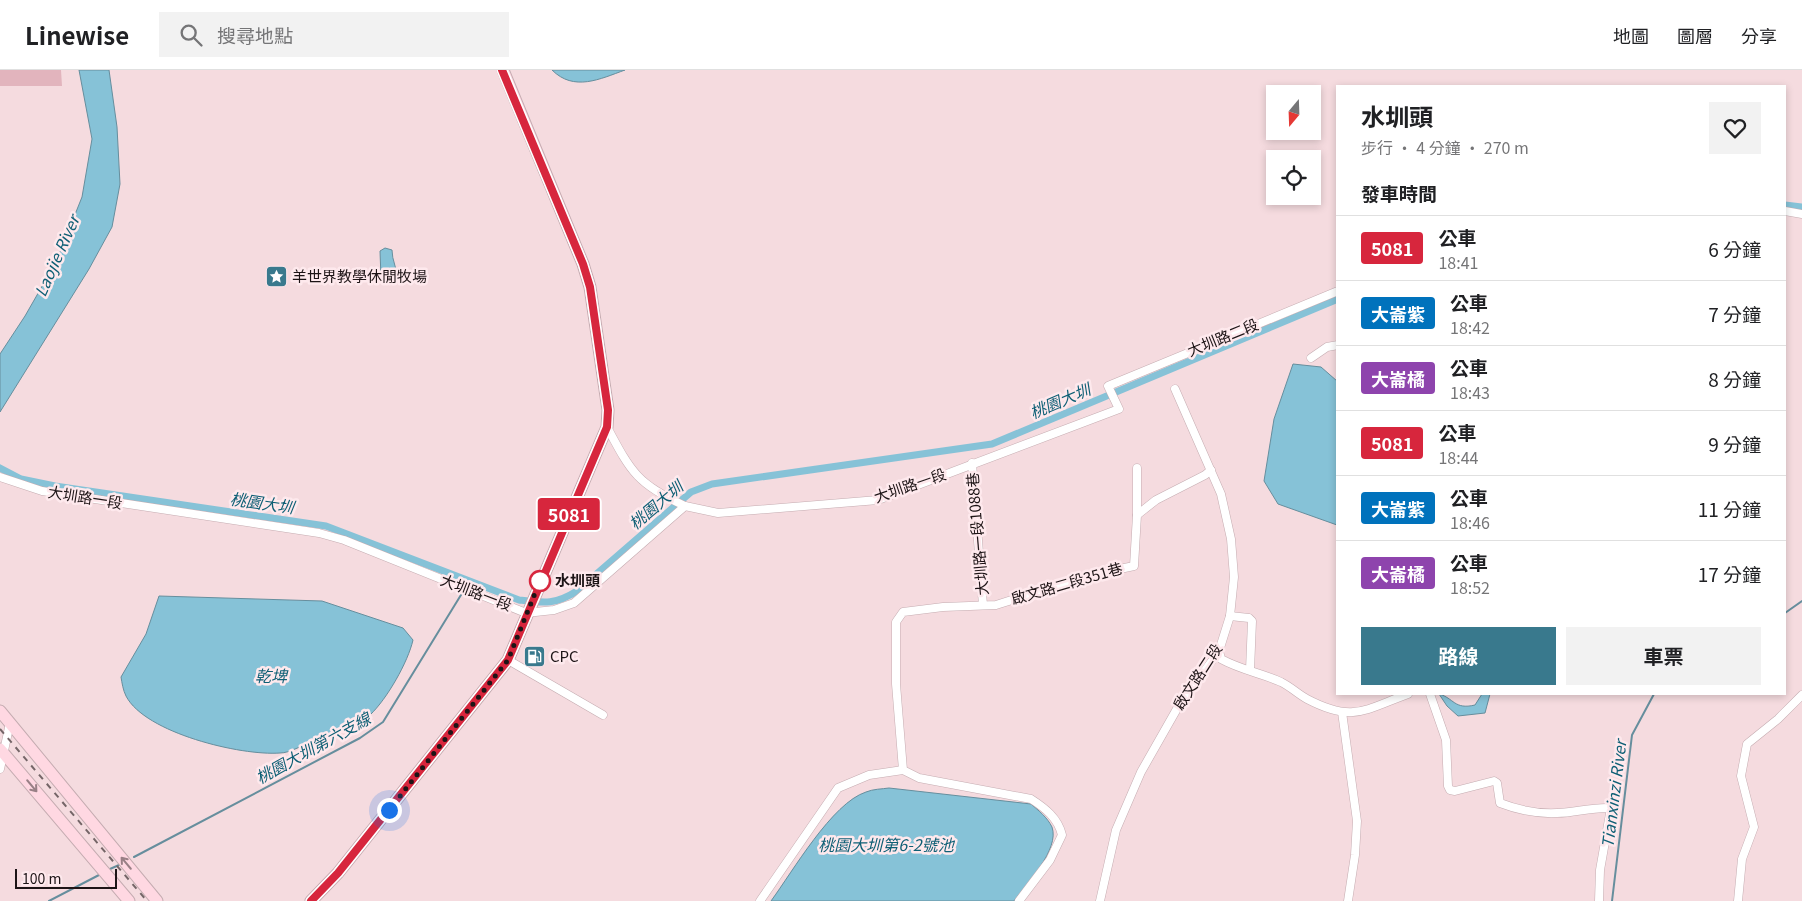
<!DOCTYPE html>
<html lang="zh-TW">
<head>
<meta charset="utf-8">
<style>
  :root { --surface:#fff; --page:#f2f2f2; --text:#202124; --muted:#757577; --line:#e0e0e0; --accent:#39798d }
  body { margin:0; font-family:Georgia,"Noto Sans TC",serif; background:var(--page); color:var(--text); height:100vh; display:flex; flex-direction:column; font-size:19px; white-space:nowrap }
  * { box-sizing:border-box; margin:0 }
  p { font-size:16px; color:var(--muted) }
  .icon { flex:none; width:28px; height:28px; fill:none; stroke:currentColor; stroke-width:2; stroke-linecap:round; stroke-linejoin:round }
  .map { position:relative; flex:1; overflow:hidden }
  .side { position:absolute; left:1336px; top:15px; width:450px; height:610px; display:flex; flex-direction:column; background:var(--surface); border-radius:0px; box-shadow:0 2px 8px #0003 }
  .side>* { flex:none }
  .badge { padding:0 10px; border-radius:4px; font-size:18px; line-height:32px }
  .needle { width:32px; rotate:199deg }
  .fabs { position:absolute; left:1266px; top:15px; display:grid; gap:10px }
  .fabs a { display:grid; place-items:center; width:55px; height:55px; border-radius:0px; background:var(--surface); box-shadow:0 2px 8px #0003; font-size:25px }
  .scale { position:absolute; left:15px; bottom:12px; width:102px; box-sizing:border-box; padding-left:5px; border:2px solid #1d1416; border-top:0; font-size:14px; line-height:18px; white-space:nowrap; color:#1d1416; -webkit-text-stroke:4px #fee9ed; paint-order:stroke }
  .you { position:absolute; width:25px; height:25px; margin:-12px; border:4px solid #fff; border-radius:50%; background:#1a73e8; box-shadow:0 0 0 8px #1a73e833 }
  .map>.badge { position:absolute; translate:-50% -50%; box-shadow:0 0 0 2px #fff }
  h2 { padding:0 25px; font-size:19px; line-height:45px }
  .round { display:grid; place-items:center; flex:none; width:52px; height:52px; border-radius:0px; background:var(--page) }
  .headline { display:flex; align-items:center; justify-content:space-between; height:85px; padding:0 25px }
  h1 { font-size:24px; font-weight:700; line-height:38px }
  .action { display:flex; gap:10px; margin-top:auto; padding:10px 25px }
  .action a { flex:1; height:58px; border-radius:0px; background:var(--accent); color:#fff; font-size:20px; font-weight:700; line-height:58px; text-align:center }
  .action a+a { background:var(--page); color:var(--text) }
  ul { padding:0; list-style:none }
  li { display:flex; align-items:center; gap:15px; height:65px; padding:0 25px; border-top:1px solid var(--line) }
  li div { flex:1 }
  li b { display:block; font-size:19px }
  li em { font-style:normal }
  li .badge { min-width:55px; font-weight:700; text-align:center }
  header { display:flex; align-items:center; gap:30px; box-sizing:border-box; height:70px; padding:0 25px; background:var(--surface); border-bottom:1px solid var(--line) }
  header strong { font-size:24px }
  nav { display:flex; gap:28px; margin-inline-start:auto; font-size:18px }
  .search { width:350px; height:45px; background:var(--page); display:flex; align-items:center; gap:12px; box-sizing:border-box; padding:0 18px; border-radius:0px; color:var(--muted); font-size:19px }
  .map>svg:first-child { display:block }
</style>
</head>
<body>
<header>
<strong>Linewise</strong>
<div class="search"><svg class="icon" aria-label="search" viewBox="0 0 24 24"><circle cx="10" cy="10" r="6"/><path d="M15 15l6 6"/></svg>搜尋地點</div>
<nav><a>地圖</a><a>圖層</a><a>分享</a></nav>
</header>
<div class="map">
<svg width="1802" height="831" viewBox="0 0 1802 831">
  <rect width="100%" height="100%" fill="#f5dbdf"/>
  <polygon fill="#e2b4bd" points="0,0 61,0 62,16 0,16"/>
  <g fill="#86c2d7" stroke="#668e9d">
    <polygon points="79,0 109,0 117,57 120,114 112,157 89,199 0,342 0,284 25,246 56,192 82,127 92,69"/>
    <path d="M552 0H625C600 9 574 22 552 0Z"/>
    <path d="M385 178 392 180C392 191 397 197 397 208L387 212 381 208 380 181Z"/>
    <polygon points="1293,294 1321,297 1337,311 1337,455 1278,434 1264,411 1274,349"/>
    <path d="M159 526 322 531 403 558 413 570C408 592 387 629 370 645 355 659 331 664 312 672 302 675 290 683 280 683 241 686 145 663 126 626 123 620 122 613 121 607L146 564Z"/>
    <path d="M1439 624C1454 628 1454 640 1475 635L1482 624H1490L1485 643 1458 646 1447 636Z"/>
    <path d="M889 718 1031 734C1039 741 1047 747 1052 757 1060 779 1026 815 1014 831H771C793 801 832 733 866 722 873 719 882 719 889 718Z"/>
  </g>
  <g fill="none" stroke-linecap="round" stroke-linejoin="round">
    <g stroke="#668e9d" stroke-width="2">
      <polyline points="1785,543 1802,531"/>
      <polyline points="134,787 360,668 383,652 464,520"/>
      <polyline points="110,799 119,795"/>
      <polyline points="49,831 99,805"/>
      <polyline points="1612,831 1632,665 1654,624"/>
    </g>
    <g stroke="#86c2d7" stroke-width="7">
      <polyline points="1785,135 1802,137"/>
      <path d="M0 398 21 409 55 416 326 456 519 530C544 533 555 535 577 521L691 422 712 414 992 374 1338 229"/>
    </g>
    <defs>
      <g id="street">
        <polyline points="1785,141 1802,144"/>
        <polyline points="1311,288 1327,277 1338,275"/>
        <path d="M607 357C632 404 637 413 685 436"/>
        <polyline points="972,393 983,535"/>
        <polyline points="1137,398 1137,445"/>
        <polyline points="0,407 42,421 319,463 344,470 526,543 554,540 574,533 685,436 718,443 878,430 1119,339 1108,316 1338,221"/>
        <polyline points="1230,546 1249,548 1252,551 1250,600"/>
        <path d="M1219 581 1221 589C1241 600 1261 603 1281 612 1291 617 1298 624 1307 629 1353 653 1364 640 1408 624"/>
        <polyline points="508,590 603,645"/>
        <path d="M1430 624 1446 670 1448 716 1450 720 1455 721 1494 711 1497 713 1500 733C1518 740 1537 744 1557 743 1576 743 1589 737 1611 738L1600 800 1599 831"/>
        <polyline points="1342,642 1357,751 1355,785 1348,831"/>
        <polyline points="0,699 10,653"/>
        <polyline points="760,831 838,718 869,705 903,700"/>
        <path d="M1019 831 1050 790 1062 765C1058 748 1045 738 1031 729L919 708 903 700 896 614V552L903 542 943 537 996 535 1091 505 1134 496 1137 445 1156 430 1205 405 1211 400"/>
        <polyline points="1100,831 1116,760 1141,702 1178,637 1219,581 1230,546 1234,507 1231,469 1221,424 1175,319"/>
        <polyline points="1738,831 1742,789 1754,757 1741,706 1747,674 1778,649 1802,625"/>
      </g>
      <g id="secondary">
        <polyline points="0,641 157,831"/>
        <polyline points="0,679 129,831"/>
        <polyline points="311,831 338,803 508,590 607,357 608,340 590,217 583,194 503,0"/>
      </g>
    </defs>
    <use href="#street" stroke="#c5acb1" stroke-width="9"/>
    <use href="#secondary" stroke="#c5acb1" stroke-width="13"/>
    <use href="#street" stroke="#fff" stroke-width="8"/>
    <use href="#secondary" stroke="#ffd8e2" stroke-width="11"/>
    <polyline stroke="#746567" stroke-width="2" stroke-dasharray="6 6" stroke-linecap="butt" points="0,659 147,831"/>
  </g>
  <defs><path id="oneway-shaft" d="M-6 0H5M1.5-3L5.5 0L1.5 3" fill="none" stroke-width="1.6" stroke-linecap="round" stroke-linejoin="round" transform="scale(1.25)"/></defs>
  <g stroke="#998086">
    <use href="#oneway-shaft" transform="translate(32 716) rotate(50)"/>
    <use href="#oneway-shaft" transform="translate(126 793) rotate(-130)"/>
  </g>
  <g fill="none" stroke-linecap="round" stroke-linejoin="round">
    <defs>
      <polyline id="line" points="311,831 338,803 508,590 607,357 608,340 590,217 583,194 502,0"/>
    </defs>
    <use href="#line" stroke="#fff" stroke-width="11"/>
    <use href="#line" stroke="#d7263d" stroke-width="8"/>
    <polyline stroke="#1d1416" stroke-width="5" stroke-dasharray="0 9" points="389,740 508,590 540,511"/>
  </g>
  <defs>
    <symbol id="sight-square" viewBox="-11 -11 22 22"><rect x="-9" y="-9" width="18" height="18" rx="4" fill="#39798d" stroke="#fee9ed"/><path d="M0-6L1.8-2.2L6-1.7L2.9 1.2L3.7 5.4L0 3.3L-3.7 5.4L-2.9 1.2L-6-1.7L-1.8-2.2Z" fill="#fff"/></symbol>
    <symbol id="fuel-square" viewBox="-11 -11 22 22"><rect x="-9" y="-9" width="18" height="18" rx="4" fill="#39798d" stroke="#fee9ed"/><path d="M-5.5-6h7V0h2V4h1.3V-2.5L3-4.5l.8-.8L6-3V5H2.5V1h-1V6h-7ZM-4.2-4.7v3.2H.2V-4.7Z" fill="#fff"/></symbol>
  </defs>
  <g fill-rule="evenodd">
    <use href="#sight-square" x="264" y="194" width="25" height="25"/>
    <use href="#fuel-square" x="522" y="574" width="25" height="25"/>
  </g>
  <circle fill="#fff" stroke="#d7263d" stroke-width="2.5" cx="540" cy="511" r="10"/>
  <g text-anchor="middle" stroke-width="5" stroke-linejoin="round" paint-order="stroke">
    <g font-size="15" fill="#1d1416" stroke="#fee9ed" text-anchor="start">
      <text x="292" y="212">羊世界教學休閒牧場</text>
      <text x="550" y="592">CPC</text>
    </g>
    <g font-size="15" fill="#1d1416" stroke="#fee9ed">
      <text transform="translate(1223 268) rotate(-22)" y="5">大圳路二段</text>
      <text transform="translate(910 416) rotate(-19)" y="5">大圳路一段</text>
      <text transform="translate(85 428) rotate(9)" y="5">大圳路一段</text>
      <text transform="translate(978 464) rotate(-95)" y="5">大圳路一段1088巷</text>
      <text transform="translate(1067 514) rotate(-16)" y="5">啟文路二段351巷</text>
      <text transform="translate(476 523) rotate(21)" y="5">大圳路一段</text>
      <text transform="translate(1198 607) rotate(-57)" y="5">啟文路二段</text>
    </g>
    <g font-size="15" font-weight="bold" fill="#1d1416" stroke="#fee9ed" text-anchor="start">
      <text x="555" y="516">水圳頭</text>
    </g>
    <g font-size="16" font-style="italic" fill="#0e5f75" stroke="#fee9ed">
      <text transform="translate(57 186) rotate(-66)" y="6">Laojie River</text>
      <text transform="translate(1060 331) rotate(-23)" y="6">桃園大圳</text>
      <text transform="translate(262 433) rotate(8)" y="6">桃園大圳</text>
      <text transform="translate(656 435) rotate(-40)" y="6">桃園大圳</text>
      <text x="271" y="612">乾埤</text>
      <text transform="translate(313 678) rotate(-29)" y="6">桃園大圳第六支線</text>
      <text transform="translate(1614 724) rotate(-83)" y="6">Tianxinzi River</text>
      <text x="886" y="781">桃園大圳第6-2號池</text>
    </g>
  </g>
</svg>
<div class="fabs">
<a><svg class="needle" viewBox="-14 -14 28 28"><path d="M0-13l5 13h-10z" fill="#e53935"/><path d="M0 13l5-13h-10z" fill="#757577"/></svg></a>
<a><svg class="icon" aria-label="locate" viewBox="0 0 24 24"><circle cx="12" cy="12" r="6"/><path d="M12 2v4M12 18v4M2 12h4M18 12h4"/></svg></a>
</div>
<div class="scale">100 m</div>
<div class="you" style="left:389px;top:740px"></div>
<b class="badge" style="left:569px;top:444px;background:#d7263d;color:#fff">5081</b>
<section class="side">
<div class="headline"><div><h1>水圳頭</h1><p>步行 · 4 分鐘 · 270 m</p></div><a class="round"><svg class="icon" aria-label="heart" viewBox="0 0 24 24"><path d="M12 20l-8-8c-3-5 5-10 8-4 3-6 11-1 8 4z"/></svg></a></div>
<h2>發車時間</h2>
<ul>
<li><span class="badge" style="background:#d7263d;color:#fff">5081</span><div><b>公車</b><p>18:41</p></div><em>6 分鐘</em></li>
<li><span class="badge" style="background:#0072bc;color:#fff">大崙紫</span><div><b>公車</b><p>18:42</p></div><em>7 分鐘</em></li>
<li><span class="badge" style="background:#8e44ad;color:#fff">大崙橘</span><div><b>公車</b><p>18:43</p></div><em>8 分鐘</em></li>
<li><span class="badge" style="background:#d7263d;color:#fff">5081</span><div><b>公車</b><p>18:44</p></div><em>9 分鐘</em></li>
<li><span class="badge" style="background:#0072bc;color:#fff">大崙紫</span><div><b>公車</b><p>18:46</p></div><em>11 分鐘</em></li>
<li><span class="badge" style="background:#8e44ad;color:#fff">大崙橘</span><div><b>公車</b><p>18:52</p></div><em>17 分鐘</em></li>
</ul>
<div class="action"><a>路線</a><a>車票</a></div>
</section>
</div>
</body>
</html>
